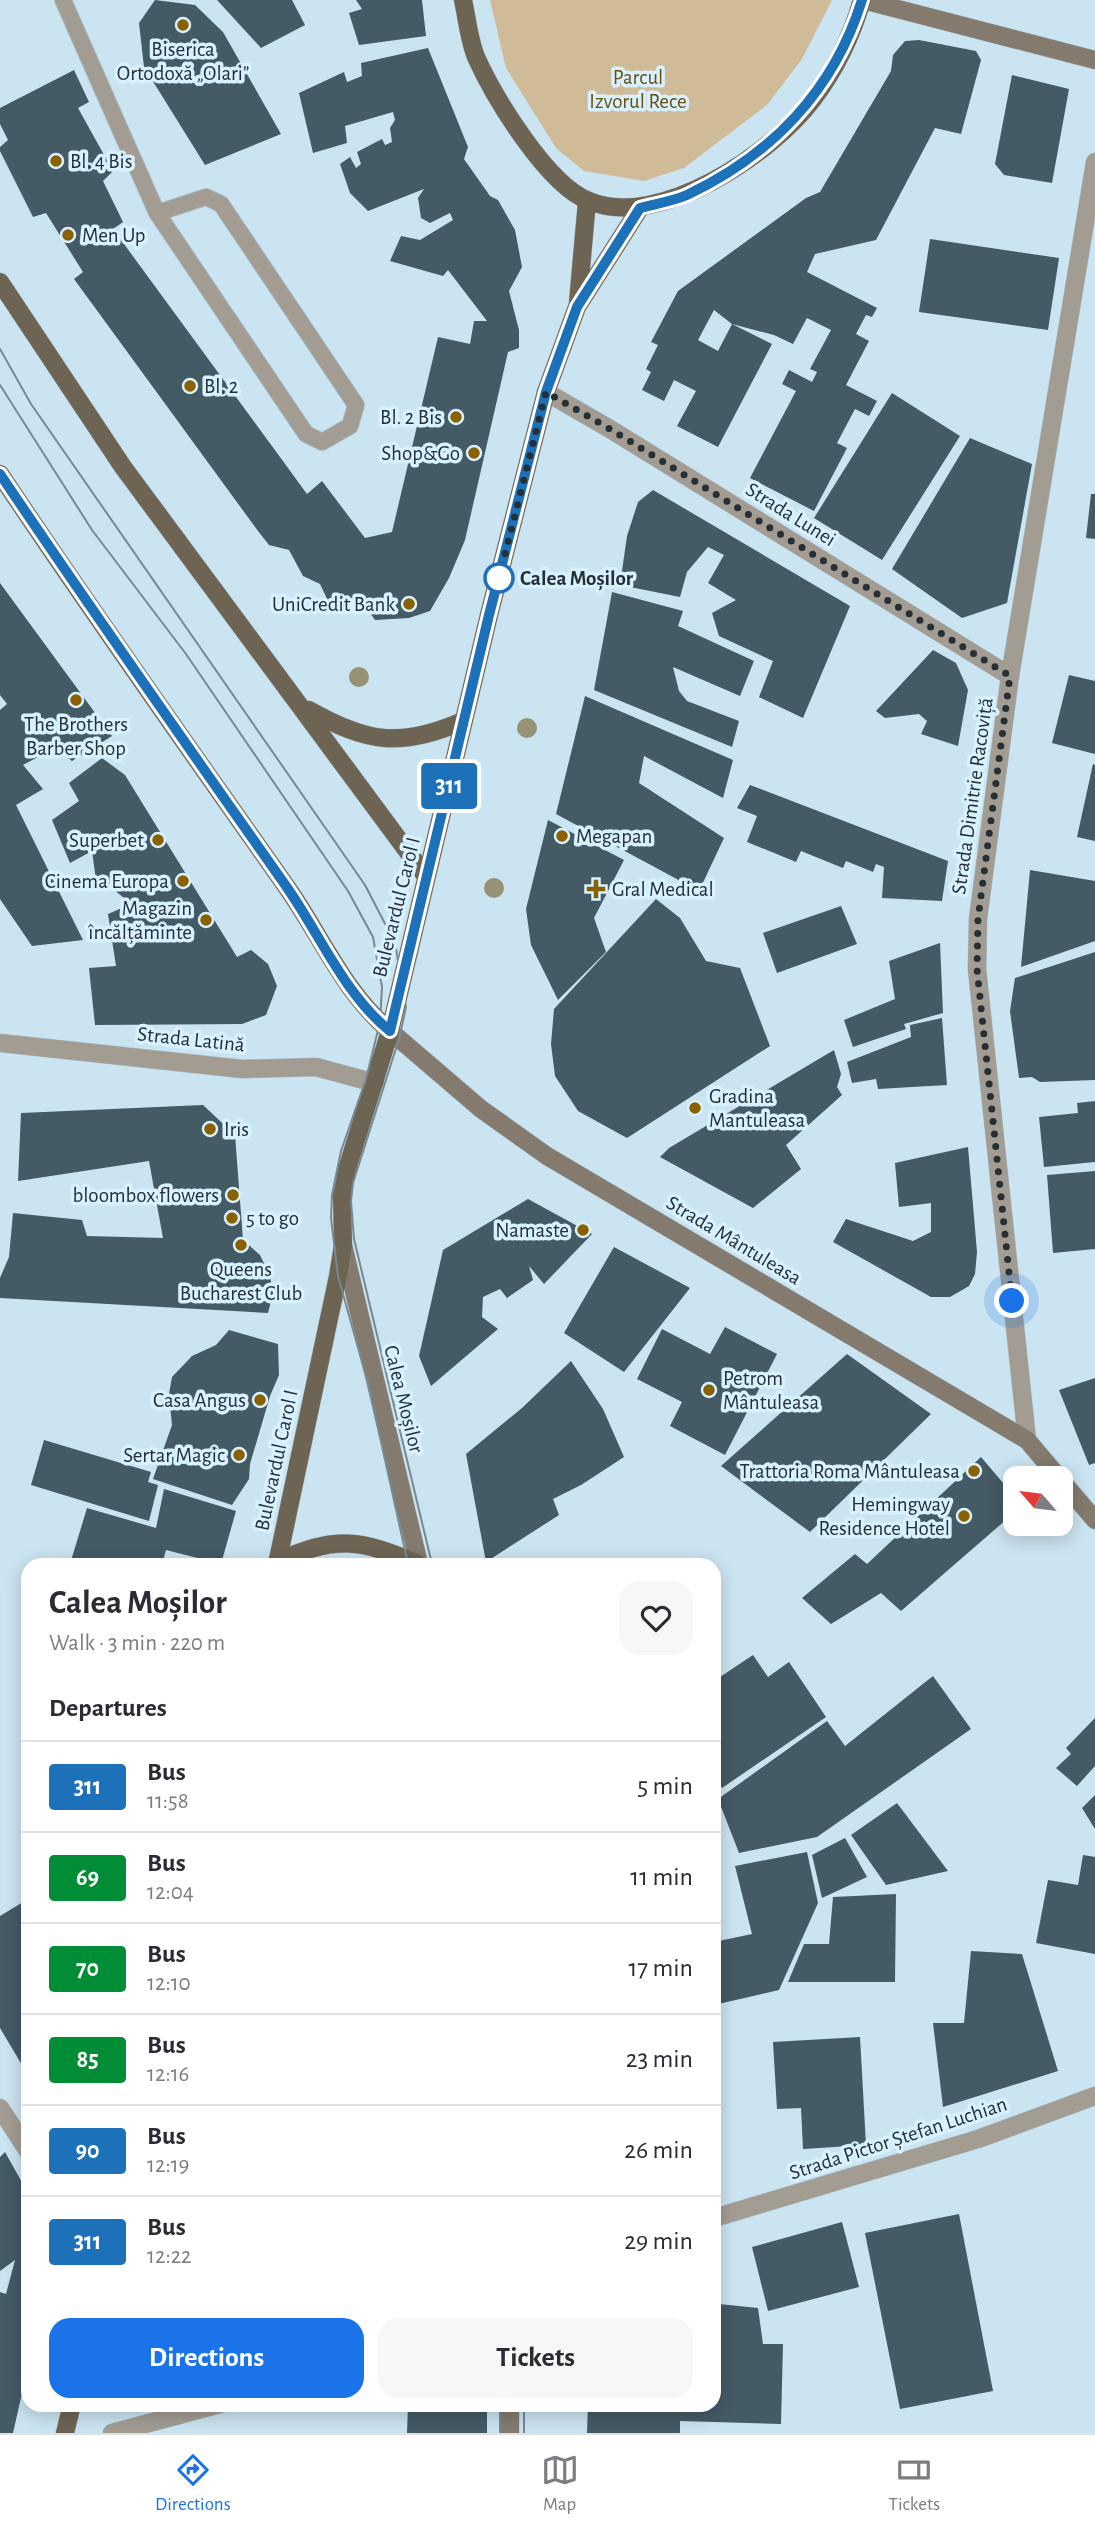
<!DOCTYPE html>
<html lang="en">
<head>
<meta charset="utf-8">
<style>
  :root { --surface:#fff; --page:#f7f7f7; --text:#2b2b33; --muted:#7c7c81; --line:#e1e1e2; --accent:#1a73e8 }
  body { margin:0; font-family:"Alegreya Sans",sans-serif; background:var(--page); color:var(--text); height:100vh; display:flex; flex-direction:column; font-size:26px; white-space:nowrap }
  * { box-sizing:border-box; margin:0 }
  p { font-size:23px; color:var(--muted) }
  .icon { flex:none; width:38px; height:38px; fill:none; stroke:currentColor; stroke-width:2; stroke-linecap:round; stroke-linejoin:round }
  .map { position:relative; flex:1; overflow:hidden }
  .sheet { position:absolute; left:21px; top:1558px; width:700px; height:854px; display:flex; flex-direction:column; background:var(--surface); border-radius:21px; box-shadow:0 4px 18px #0003 }
  .sheet>* { flex:none }
  .badge { padding:0 14px; border-radius:5px; font-size:24px; line-height:46px }
  .needle { width:46px; rotate:298deg }
  .controls { position:absolute; left:1003px; top:1466px; display:grid; gap:14px }
  .controls a { display:grid; place-items:center; width:70px; height:70px; border-radius:14px; background:var(--surface); box-shadow:0 4px 18px #0003; font-size:35px }
  .you { position:absolute; width:35px; height:35px; margin:-18px; border:5px solid #fff; border-radius:50%; background:#1a73e8; box-shadow:0 0 0 10px #1a73e833 }
  .map>.badge { position:absolute; translate:-50% -50%; box-shadow:0 0 0 4px #fff }
  h2 { padding:0 28px; font-size:26px; line-height:63px }
  .round { display:grid; place-items:center; flex:none; width:74px; height:74px; border-radius:21px; background:var(--page) }
  .head { display:flex; align-items:center; justify-content:space-between; height:119px; padding:0 28px }
  h1 { font-size:33px; font-weight:700; line-height:52px }
  .primary-button { display:flex; gap:14px; margin-top:auto; padding:14px 28px }
  .primary-button a { flex:1; height:80px; border-radius:21px; background:var(--accent); color:#fff; font-size:28px; font-weight:700; line-height:80px; text-align:center }
  .primary-button a+a { background:var(--page); color:var(--text) }
  ul { padding:0; list-style:none }
  li { display:flex; align-items:center; gap:21px; height:91px; padding:0 28px; border-top:2px solid var(--line) }
  li div { flex:1 }
  li b { display:block; font-size:26px }
  li em { font-style:normal }
  li .badge { min-width:77px; font-weight:700; text-align:center }
  .menu { display:flex; justify-content:space-around; align-items:center; height:98px; border-top:2px solid var(--line); background:var(--surface); font-size:19px; color:var(--muted) }
  .menu a { display:grid; justify-items:center; gap:4px }
  .menu .active { color:var(--accent) }
  .map>svg:first-child { display:block }
</style>
</head>
<body>
<div class="map">
<svg width="1095" height="2433" viewBox="0 0 1095 2433">
  <rect width="100%" height="100%" fill="#cbe4f1"/>
  <polygon fill="#d0bb98" points="490,0 832,0 802,59 767,105 684,168 644,181 584,171 556,148 506,68"/>
  <g fill="#445a65" fill-rule="evenodd">
    <polygon points="155,0 195,5 223,32 281,134 205,165 144,67 139,23"/>
    <polygon points="217,0 292,0 305,25 261,48"/>
    <polygon points="356,0 422,0 426,36 359,45 349,13 362,9"/>
    <path d="M919 40 976 51 981 60 961 134 935 128 876 240 815 254 807 272 877 308 872 317 866 315 856 334 869 341 846 385 877 401 869 416 855 409 837 443 847 448 814 511 750 478 796 391 782 384 789 370 812 382 817 372 810 369 831 330 807 318 793 344 774 335 732 324 772 344 718 447 677 426 696 391 674 380 664 401 642 390 651 372 646 369 658 345 651 342 678 291 806 198 820 192 891 71 893 55 905 41ZM714 310 732 324 718 351 698 340Z"/>
    <polygon points="428,48 468,147 464,159 490,196 498,200 515,230 522,267 509,291 519,330 519,348 508,352 465,540 449,578 430,611 409,618 375,620 363,603 345,602 331,607 320,584 303,576 289,550 269,545 258,531 74,279 83,272 46,213 33,217 0,151 0,147 8,140 0,124 0,108 74,70 89,102 78,108 113,171 103,181 123,222 113,229 307,494 322,481 365,538 392,532 438,337 470,344 474,321 487,321 448,270 443,276 390,261 401,236 420,240 453,220 450,213 430,223 421,218 418,198 424,189 368,211 350,193 340,164 350,157 356,168 361,164 357,152 382,139 385,145 392,142 390,128 395,120 393,112 345,126 347,143 313,153 299,93 344,72 347,82 362,76 361,63"/>
    <polygon points="1012,75 1069,89 1052,183 1004,175 995,164"/>
    <polygon points="930,239 1059,258 1048,330 919,312"/>
    <polygon points="892,393 960,436 882,560 814,518"/>
    <polygon points="970,438 1032,464 1007,603 962,618 892,569"/>
    <polygon points="653,490 850,606 803,718 759,697 773,661 719,636 712,613 736,600 708,583 724,555 708,547 687,572 680,597 620,585 627,536 638,502"/>
    <polygon points="1091,494 1095,494 1095,539 1086,538"/>
    <polygon points="0,583 112,736 72,761 55,748 23,765 43,789 16,805 83,940 32,946 0,899 0,710 7,704 0,695"/>
    <polygon points="612,592 683,611 678,626 754,661 740,696 673,667 679,691 687,701 739,721 732,747 594,690"/>
    <polygon points="933,650 956,663 968,690 958,746 921,734 927,721 919,714 885,718 876,711"/>
    <polygon points="1069,675 1095,681 1095,754 1052,743"/>
    <polygon points="585,696 733,760 723,798 644,756 639,783 724,838 699,891 556,814"/>
    <polygon points="102,758 125,775 237,957 251,950 268,964 277,986 266,1015 242,1024 95,1025 89,968 116,966 108,914 131,904 106,883 96,880 92,851 70,863 52,820 79,801 69,783"/>
    <polygon points="1093,764 1095,765 1095,841 1077,837"/>
    <polygon points="750,785 948,861 942,901 882,898 884,867 876,864 873,872 846,861 843,868 801,851 796,862 747,842 757,816 737,808"/>
    <polygon points="548,820 624,860 594,918 606,952 558,1000 531,945 526,909"/>
    <polygon points="1030,870 1095,881 1095,941 1021,967"/>
    <polygon points="656,899 680,918 706,961 740,968 770,1046 627,1138 578,1111 555,1076 551,1044 554,1009"/>
    <polygon points="841,906 857,944 777,973 763,933"/>
    <polygon points="940,943 943,1013 904,1024 906,1029 853,1047 844,1020 895,999 889,961"/>
    <polygon points="1095,952 1095,1080 1040,1082 1032,1077 1019,1078 1010,1011 1015,978"/>
    <polygon points="942,1018 947,1085 878,1089 876,1079 852,1083 847,1062 911,1037 910,1025"/>
    <polygon points="834,1050 841,1074 837,1087 842,1095 786,1145 801,1169 753,1208 660,1157 669,1148"/>
    <polygon points="1095,1101 1095,1162 1044,1167 1039,1117 1078,1113 1077,1103"/>
    <polygon points="203,1105 235,1135 243,1240 260,1255 270,1276 273,1293 268,1313 0,1298 0,1278 9,1257 13,1213 82,1220 87,1236 163,1238 149,1161 18,1181 21,1113"/>
    <polygon points="968,1147 977,1252 975,1274 969,1286 950,1297 931,1297 833,1242 846,1219 913,1241 931,1232 931,1203 899,1207 895,1163"/>
    <polygon points="1095,1171 1095,1249 1053,1253 1047,1175"/>
    <polygon points="528,1199 592,1234 544,1284 529,1266 533,1280 507,1298 500,1289 483,1297 482,1317 498,1329 431,1386 419,1356 443,1250"/>
    <polygon points="614,1247 690,1288 624,1372 564,1333"/>
    <polygon points="725,1327 777,1354 725,1455 670,1426 682,1402 637,1379 662,1329 710,1354"/>
    <polygon points="229,1330 278,1344 279,1375 270,1396 250,1464 249,1479 232,1505 153,1479 172,1425 169,1394 172,1377 192,1356 216,1345"/>
    <polygon points="847,1354 931,1414 810,1532 721,1466"/>
    <polygon points="571,1361 603,1409 624,1457 581,1485 553,1499 559,1515 486,1562 466,1454 522,1408"/>
    <polygon points="1095,1378 1095,1463 1089,1465 1059,1390"/>
    <polygon points="44,1440 151,1472 148,1482 158,1485 149,1521 31,1485"/>
    <polygon points="981,1457 1015,1497 1015,1512 901,1611 881,1593 831,1624 802,1598 855,1554 867,1564"/>
    <polygon points="164,1489 236,1511 221,1564 166,1550 162,1564 70,1564 87,1508 156,1528"/>
    <polygon points="753,1655 768,1677 789,1662 826,1717 722,1788 714,1777 714,1681"/>
    <polygon points="933,1676 971,1729 817,1837 739,1853 718,1799 827,1721 845,1746"/>
    <polygon points="1095,1718 1095,1766 1077,1786 1056,1768 1071,1754 1066,1748"/>
    <polygon points="1095,1795 1095,1829 1082,1808"/>
    <polygon points="897,1803 948,1871 886,1885 851,1835"/>
    <polygon points="845,1838 867,1877 822,1898 812,1855"/>
    <polygon points="807,1852 818,1903 779,1990 714,2005 714,1942 752,1934 735,1866"/>
    <polygon points="1083,1855 1095,1857 1095,1954 1036,1943 1048,1880 1078,1885"/>
    <polygon points="896,1894 895,1982 788,1982 804,1944 829,1944 833,1897"/>
    <polygon points="28,1899 28,2075 0,2028 0,1916"/>
    <polygon points="971,1951 1022,1954 1058,2071 943,2107 933,2023 964,2023"/>
    <polygon points="860,2037 866,2145 803,2149 801,2108 777,2109 773,2042"/>
    <polygon points="5,2152 28,2193 28,2367 13,2433 0,2433 0,2292 6,2294 15,2260 0,2271 0,2157"/>
    <polygon points="959,2214 993,2391 900,2409 865,2233"/>
    <polygon points="842,2222 859,2287 768,2311 752,2247"/>
    <polygon points="718,2260 719,2304 758,2308 763,2344 783,2344 781,2424 680,2421 680,2433 587,2433 588,2404 714,2404 714,2261"/>
    <polygon points="408,2404 487,2404 487,2433 407,2433"/>
  </g>
  <g fill="none" stroke-linecap="round" stroke-linejoin="round">
    <defs>
      <polyline id="lane" points="63,0 157,213 306,434 322,442 350,426 356,405 221,204 206,197 157,213"/>
      <g id="street">
        <polyline points="546,392 610,429 1010,676"/>
        <polyline points="0,1043 242,1069 316,1067 375,1083"/>
        <polyline points="1027,1440 977,969 978,919 1010,676 1095,162"/>
        <polyline points="0,2108 28,2151"/>
        <polyline points="714,2218 978,2139 1095,2096"/>
        <polyline points="112,2433 220,2404"/>
      </g>
      <g id="secondary">
        <polyline points="863,0 1095,60"/>
        <polyline points="390,1031 481,1109 547,1156 1027,1440 1060,1479"/>
        <polyline points="343,1245 419,1564"/>
        <polyline points="1060,1479 1095,1520"/>
        <polyline points="510,2404 510,2433"/>
      </g>
      <g id="primary">
        <path d="M463 0C467 18 469 40 476 57 494 97 547 185 589 201 659 230 772 154 813 99 835 70 852 35 862 0"/>
        <polyline points="0,282 123,467 425,875"/>
        <polyline points="578,302 587,201"/>
        <path d="M0 474C93 614 191 751 288 889 321 936 345 994 390 1031"/>
        <path d="M309 710C367 743 401 748 463 721"/>
        <path d="M277 1562C334 1535 361 1539 418 1564"/>
        <polyline points="277,1564 338,1276 343,1245 342,1196 347,1169 390,1031 489,615 546,392 577,307 640,208"/>
        <polyline points="65,2433 72,2404"/>
      </g>
    </defs>
    <use href="#lane" stroke="#aac0cb" stroke-width="18"/>
    <use href="#street" stroke="#aac0cb" stroke-width="19"/>
    <use href="#secondary" stroke="#aac0cb" stroke-width="19"/>
    <use href="#primary" stroke="#aac0cb" stroke-width="19"/>
    <use href="#lane" stroke="#a29c93" stroke-width="16"/>
    <use href="#street" stroke="#a29c93" stroke-width="18"/>
    <use href="#secondary" stroke="#847b6e" stroke-width="18"/>
    <use href="#primary" stroke="#6e6454" stroke-width="18"/>
    <g stroke="#788992" stroke-width="2">
      <polyline points="0,349 31,404 365,885 395,943 406,1007 399,1039 353,1183 351,1201 354,1239 432,1564"/>
      <polyline points="0,385 92,530 186,654 348,891 373,937 382,987 380,1022 366,1079 341,1151 332,1195 331,1218 338,1276 369,1387 408,1564"/>
      <polyline points="500,2404 500,2433"/>
      <polyline points="524,2404 524,2433"/>
    </g>
  </g>
  <g fill="#979276">
    <circle cx="359" cy="677" r="10"/>
    <circle cx="527" cy="728" r="10"/>
    <circle cx="494" cy="888" r="10"/>
  </g>
  <g fill="none" stroke-linecap="round" stroke-linejoin="round">
    <defs>
      <path id="line" d="M0 474C94 614 191 751 288 889 320 935 345 995 390 1031L489 615 546 392 577 307 640 208C655 204 673 201 687 195 772 155 834 90 862 0"/>
    </defs>
    <use href="#line" stroke="#fff" stroke-width="16"/>
    <use href="#line" stroke="#1d71b8" stroke-width="10"/>
    <polyline stroke="#262f34" stroke-width="7" stroke-dasharray="0 12.6" points="499,578 546,392 610,429 1010,676 978,919 977,969 1012,1301"/>
  </g>
  <g fill="#8a6100" stroke="#d8f1ff" stroke-width="2.5">
    <circle cx="183" cy="25" r="7"/>
    <circle cx="56" cy="161" r="7"/>
    <circle cx="68" cy="235" r="7"/>
    <circle cx="190" cy="386" r="7"/>
    <circle cx="456" cy="417" r="7"/>
    <circle cx="474" cy="453" r="7"/>
    <circle cx="409" cy="604" r="7"/>
    <circle cx="76" cy="700" r="7"/>
    <circle cx="562" cy="836" r="7"/>
    <circle cx="158" cy="840" r="7"/>
    <circle cx="183" cy="881" r="7"/>
    <path d="M592.5 878.5h7v7h7v7h-7v7h-7v-7h-7v-7h7z"/>
    <circle cx="206" cy="920" r="7"/>
    <circle cx="695" cy="1108" r="7"/>
    <circle cx="210" cy="1129" r="7"/>
    <circle cx="233" cy="1195" r="7"/>
    <circle cx="232" cy="1218" r="7"/>
    <circle cx="583" cy="1230" r="7"/>
    <circle cx="241" cy="1245" r="7"/>
    <circle cx="709" cy="1390" r="7"/>
    <circle cx="260" cy="1400" r="7"/>
    <circle cx="239" cy="1455" r="7"/>
    <circle cx="974" cy="1471" r="7"/>
    <circle cx="964" cy="1516" r="7"/>
  </g>
  <circle fill="#fff" stroke="#1d71b8" stroke-width="3.5" cx="499" cy="578" r="14"/>
  <g text-anchor="middle" stroke-width="7" stroke-linejoin="round" paint-order="stroke">
    <g font-size="21" fill="#262f34" stroke="#d8f1ff" text-anchor="end">
      <text x="183" y="56" text-anchor="middle">Biserica<tspan x="183" dy="24">Ortodoxă „Olari”</tspan></text>
      <text x="70" y="168" text-anchor="start">Bl. 4 Bis</text>
      <text x="82" y="242" text-anchor="start">Men Up</text>
      <text x="204" y="393" text-anchor="start">Bl. 2</text>
      <text x="442" y="424">Bl. 2 Bis</text>
      <text x="460" y="460">Shop&amp;Go</text>
      <text x="395" y="611">UniCredit Bank</text>
      <text x="76" y="731" text-anchor="middle">The Brothers<tspan x="76" dy="24">Barber Shop</tspan></text>
      <text x="576" y="843" text-anchor="start">Megapan</text>
      <text x="144" y="847">Superbet</text>
      <text x="169" y="888">Cinema Europa</text>
      <text x="612" y="896" text-anchor="start">Gral Medical</text>
      <text x="192" y="915">Magazin<tspan x="192" dy="24">încălțăminte</tspan></text>
      <text x="709" y="1103" text-anchor="start">Gradina<tspan x="709" dy="24">Mantuleasa</tspan></text>
      <text x="224" y="1136" text-anchor="start">Iris</text>
      <text x="219" y="1202">bloombox flowers</text>
      <text x="246" y="1225" text-anchor="start">5 to go</text>
      <text x="569" y="1237">Namaste</text>
      <text x="241" y="1276" text-anchor="middle">Queens<tspan x="241" dy="24">Bucharest Club</tspan></text>
      <text x="723" y="1385" text-anchor="start">Petrom<tspan x="723" dy="24">Mântuleasa</tspan></text>
      <text x="246" y="1407">Casa Angus</text>
      <text x="225" y="1462">Sertar Magic</text>
      <text x="960" y="1478">Trattoria Roma Mântuleasa</text>
      <text x="950" y="1511">Hemingway<tspan x="950" dy="24">Residence Hotel</tspan></text>
    </g>
    <g font-size="21" fill="#6c4e11" stroke="#d8f1ff">
      <text x="638" y="84">Parcul<tspan x="638" dy="24">Izvorul Rece</tspan></text>
    </g>
    <g font-size="21" fill="#262f34" stroke="#d8f1ff">
      <text transform="translate(791 514) rotate(32)" y="7">Strada Lunei</text>
      <text transform="translate(972 796) rotate(-82)" y="7">Strada Dimitrie Racoviță</text>
      <text transform="translate(396 907) rotate(-76)" y="7">Bulevardul Carol I</text>
      <text transform="translate(191 1039) rotate(6)" y="7">Strada Latină</text>
      <text transform="translate(734 1240) rotate(31)" y="7">Strada Mântuleasa</text>
      <text transform="translate(404 1399) rotate(76)" y="7">Calea Moșilor</text>
      <text transform="translate(276 1460) rotate(-78)" y="7">Bulevardul Carol I</text>
      <text transform="translate(898 2138) rotate(-18)" y="7">Strada Pictor Ștefan Luchian</text>
    </g>
    <g font-size="21" font-weight="bold" fill="#262f34" stroke="#d8f1ff" text-anchor="start">
      <text x="520" y="585">Calea Moșilor</text>
    </g>
  </g>
</svg>
<div class="controls">
<a><svg class="needle" viewBox="-14 -14 28 28"><path d="M0-13l5 13h-10z" fill="#e53935"/><path d="M0 13l5-13h-10z" fill="#7c7c81"/></svg></a>
</div>
<div class="you" style="left:1012px;top:1301px"></div>
<b class="badge" style="left:449px;top:786px;background:#1d71b8;color:#fff">311</b>
<section class="sheet">
<div class="head"><div><h1>Calea Moșilor</h1><p>Walk · 3 min · 220 m</p></div><a class="round"><svg class="icon" aria-label="heart" viewBox="0 0 24 24"><path d="M12 20l-8-8c-3-5 5-10 8-4 3-6 11-1 8 4z"/></svg></a></div>
<h2>Departures</h2>
<ul>
<li><span class="badge" style="background:#1d71b8;color:#fff">311</span><div><b>Bus</b><p>11:58</p></div><em>5 min</em></li>
<li><span class="badge" style="background:#008d36;color:#fff">69</span><div><b>Bus</b><p>12:04</p></div><em>11 min</em></li>
<li><span class="badge" style="background:#008d36;color:#fff">70</span><div><b>Bus</b><p>12:10</p></div><em>17 min</em></li>
<li><span class="badge" style="background:#008d36;color:#fff">85</span><div><b>Bus</b><p>12:16</p></div><em>23 min</em></li>
<li><span class="badge" style="background:#1d71b8;color:#fff">90</span><div><b>Bus</b><p>12:19</p></div><em>26 min</em></li>
<li><span class="badge" style="background:#1d71b8;color:#fff">311</span><div><b>Bus</b><p>12:22</p></div><em>29 min</em></li>
</ul>
<div class="primary-button"><a>Directions</a><a>Tickets</a></div>
</section>
</div>
<nav class="menu">
<a class="active"><svg class="icon" aria-label="directions" viewBox="0 0 24 24"><path d="M12 3l9 9-9 9-9-9zM9 14v-3h6M13 9l2 2-2 2"/></svg>Directions</a>
<a><svg class="icon" aria-label="map" viewBox="0 0 24 24"><path d="M3 6l6-2 6 2 6-2v14l-6 2-6-2-6 2zM9 4v14M15 6v14"/></svg>Map</a>
<a><svg class="icon" aria-label="tickets" viewBox="0 0 24 24"><path d="M3 7h18v10H3zM15 7v10"/></svg>Tickets</a>
</nav>
</body>
</html>
